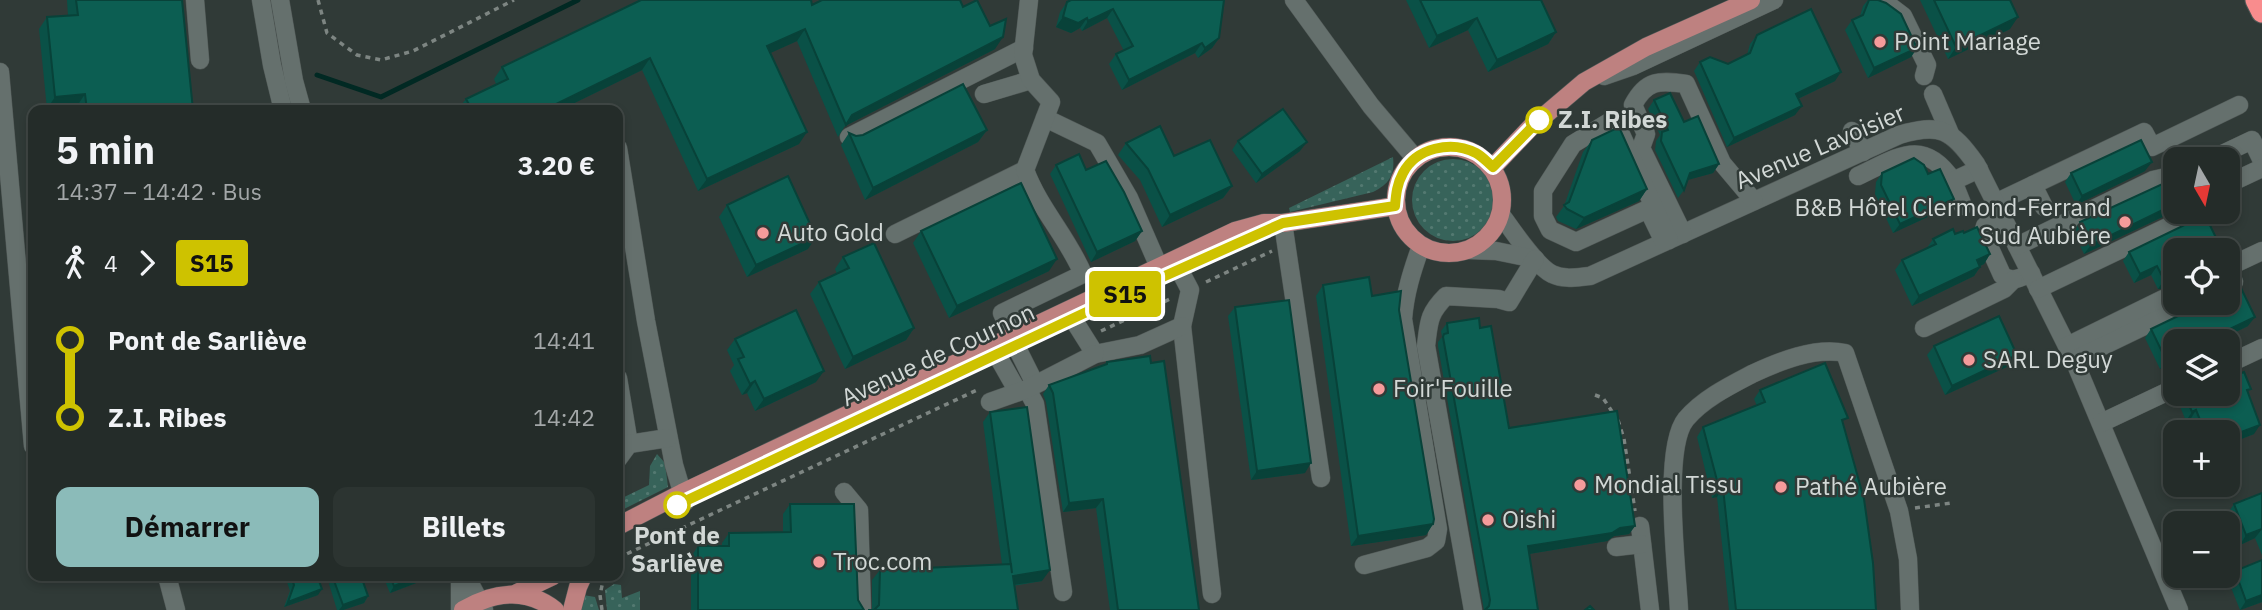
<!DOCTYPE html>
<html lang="fr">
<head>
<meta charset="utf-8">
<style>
  :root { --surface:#242c29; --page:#2c3431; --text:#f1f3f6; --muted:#a3a7a8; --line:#414846; --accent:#8bbbb9 }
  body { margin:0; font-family:"IBM Plex Sans",sans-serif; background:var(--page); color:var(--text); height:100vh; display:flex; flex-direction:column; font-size:26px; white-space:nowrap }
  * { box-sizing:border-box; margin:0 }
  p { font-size:23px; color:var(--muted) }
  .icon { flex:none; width:38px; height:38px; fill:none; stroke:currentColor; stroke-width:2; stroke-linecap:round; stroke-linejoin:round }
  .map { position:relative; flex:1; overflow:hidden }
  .details { position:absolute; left:28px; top:105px; width:595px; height:476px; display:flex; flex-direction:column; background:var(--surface); border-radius:14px; box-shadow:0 4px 10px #0003,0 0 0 2px var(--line) }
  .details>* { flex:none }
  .badge { padding:0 14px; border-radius:5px; font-size:24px; line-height:46px }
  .needle { width:46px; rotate:171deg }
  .tools { position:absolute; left:2163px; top:147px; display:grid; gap:14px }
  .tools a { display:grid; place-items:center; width:77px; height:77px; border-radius:14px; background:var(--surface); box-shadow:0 4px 10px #0003,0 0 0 2px var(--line); font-size:35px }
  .map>.badge { position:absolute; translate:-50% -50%; box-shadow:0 0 0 4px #fff }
  .legs { display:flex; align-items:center; gap:10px; height:77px; padding:0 28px; font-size:23px }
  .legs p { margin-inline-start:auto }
  .head { display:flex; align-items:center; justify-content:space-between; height:119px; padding:0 28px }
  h1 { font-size:38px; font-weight:800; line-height:52px }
  .primary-button { display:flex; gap:14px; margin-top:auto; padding:14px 28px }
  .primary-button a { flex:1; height:80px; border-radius:14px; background:var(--accent); color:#111; font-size:28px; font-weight:800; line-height:80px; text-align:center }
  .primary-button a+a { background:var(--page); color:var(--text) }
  ul { padding:0 28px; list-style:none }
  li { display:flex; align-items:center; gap:24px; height:77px; font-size:26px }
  li i { display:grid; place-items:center; width:10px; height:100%; margin:0 9px; background:currentColor }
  li i::after { content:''; width:18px; height:18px; margin:-9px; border:5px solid; border-radius:50%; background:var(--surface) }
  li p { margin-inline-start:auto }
  li:first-child i { background:linear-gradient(#0000 50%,currentColor 0) }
  li:last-child i { background:linear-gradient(currentColor 50%,#0000 0) }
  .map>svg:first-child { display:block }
</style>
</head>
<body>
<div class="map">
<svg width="2262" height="610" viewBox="0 0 2262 610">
  <defs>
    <pattern id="grass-dots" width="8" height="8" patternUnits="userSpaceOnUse" patternTransform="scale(1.75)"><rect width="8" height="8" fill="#37635a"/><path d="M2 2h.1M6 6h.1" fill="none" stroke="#537971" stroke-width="1.8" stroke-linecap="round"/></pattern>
  </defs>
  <rect width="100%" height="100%" fill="#303a37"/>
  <g fill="url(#grass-dots)">
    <path d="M1393 157C1395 175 1389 184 1373 192L1290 212 1289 208Z"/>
    <circle cx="1453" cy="200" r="41"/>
    <polygon points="657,454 665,463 668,487 618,512 618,500 649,485 650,466"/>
    <polygon points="614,584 621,585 622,598 640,591 640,610 607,610 605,590"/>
    <polygon points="583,595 595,597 599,610 580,610"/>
  </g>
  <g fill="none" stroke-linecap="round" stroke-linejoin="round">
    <polyline stroke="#012923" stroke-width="5" points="317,75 381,97 578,0"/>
    <defs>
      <g id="minor">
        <polyline points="195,0 200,60"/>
        <polyline points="261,0 272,65 283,110"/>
        <polyline points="280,0 294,81 302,110"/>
        <polyline points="1294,0 1371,106 1415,158"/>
        <polyline points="1882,0 1903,16 1927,65 1924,76"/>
        <polyline points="0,72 33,446"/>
        <polyline points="1604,76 1633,66 1774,0"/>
        <polyline points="984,94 1031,80"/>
        <polyline points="1933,94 1951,136"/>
        <polyline points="1045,118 1097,143 1129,198 1159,267"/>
        <polyline points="1852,131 1863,152"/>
        <polyline points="849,137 1024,48"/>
        <polyline points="618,148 646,321 674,465 685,502"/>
        <polyline points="2212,159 2252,140 2262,161"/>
        <path d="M1858 176C1897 158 1923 136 1953 181"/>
        <polyline points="2228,184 2262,168"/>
        <polyline points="2033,185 2044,207"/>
        <polyline points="1995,203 2144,132 2152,147 2239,105"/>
        <polyline points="1963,206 1953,181 1979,169"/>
        <path d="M2001 214 1985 226 1983 233 2002 275C2011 283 2021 278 2031 273"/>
        <path d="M1502 216C1512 230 1537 267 1552 274 1564 280 1577 277 1590 276L1899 135C1940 123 1951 129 1976 164L2074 360 2179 610"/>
        <polyline points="1283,223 1321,478"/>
        <polyline points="895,234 1025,170"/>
        <path d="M1683 234 1641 148 1646 134 1633 105C1646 80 1659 80 1686 84L1722 163 1754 201"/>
        <polyline points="1664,242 1648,209 1576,242 1550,230 1543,216 1543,191 1573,144 1614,119 1669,240"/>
        <polyline points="2017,246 2153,180 2175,175"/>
        <polyline points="1469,250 1496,251 1535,259"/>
        <polyline points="2228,267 2262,251"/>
        <polyline points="1179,269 1190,290 1182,326 1212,594"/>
        <polyline points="2228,285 2234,282"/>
        <polyline points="2038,289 2184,219 2188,212"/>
        <polyline points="1073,319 1095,354 1140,345 1182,326"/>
        <polyline points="1924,328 2004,289 2013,280"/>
        <path d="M1013 337 1002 313 1083 274C1067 236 1040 210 1025 170L1051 102 1031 80 1023 55 1029 0"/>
        <polyline points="1016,346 1035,384"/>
        <polyline points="2067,346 2163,299"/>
        <polyline points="997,355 1018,392"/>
        <polyline points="2074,360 2192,303"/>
        <polyline points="2228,364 2262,348"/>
        <polyline points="618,378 629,444"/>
        <polyline points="1027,389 1035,404 1063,592"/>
        <polyline points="990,402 1027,389 1095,354"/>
        <polyline points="2101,423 2175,388"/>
        <polyline points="618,459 629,444 668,438"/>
        <polyline points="844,492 859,510 862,610"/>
        <polyline points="1640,526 1650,610"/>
        <polyline points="1616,547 1642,544"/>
        <path d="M1364 565 1427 548 1436 541 1438 529 1403 319C1405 293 1412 271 1421 246"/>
        <polyline points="167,576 176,610"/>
        <polyline points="466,576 484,610"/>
        <polyline points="460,610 460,576"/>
        <path d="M1473 610 1426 346C1429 322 1428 314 1446 296L1498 299 1509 302 1535 259"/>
        <path d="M1679 610C1677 570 1662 448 1686 419 1703 399 1729 386 1752 374 1780 361 1814 347 1845 353L1899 511 1908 559 1910 610"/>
      </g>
      <g id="major">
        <circle cx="1449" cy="200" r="53"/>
        <polyline points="1493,167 1531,127 1584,82 1646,47 1751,0"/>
        <polyline points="618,526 682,493 1235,231 1264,223 1283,223 1396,206"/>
        <polyline points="517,593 553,576"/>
        <path d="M463 610C493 592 526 587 555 610"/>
        <polyline points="572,610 578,587 583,576"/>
      </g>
      <polyline id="highway" points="2256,0 2262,12"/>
    </defs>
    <use href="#minor" stroke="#505856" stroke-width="19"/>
    <use href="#major" stroke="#505856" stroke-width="19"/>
    <use href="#highway" stroke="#505856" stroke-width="23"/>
    <g stroke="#7d8582" stroke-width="3.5" stroke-dasharray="5 5" stroke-linecap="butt">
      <polyline points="318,0 327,33 357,55 381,60 413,51 514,0"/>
      <polyline points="1206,282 1272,251"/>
      <polyline points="1101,331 1170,299"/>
      <polyline points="1595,395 1603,398 1613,413"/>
      <polyline points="1618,420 1624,439 1635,511"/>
      <polyline points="1915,508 1951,503"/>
      <polyline points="618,558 977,390"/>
      <polyline points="602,610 600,595 604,576"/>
    </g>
    <use href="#minor" stroke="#65706d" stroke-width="18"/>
    <use href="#major" stroke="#be8180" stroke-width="18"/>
    <use href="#highway" stroke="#f98c8d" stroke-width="21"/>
  </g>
  <g fill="#0a5147">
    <polygon points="67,0 182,0 193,110 77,110 77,106 47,109 39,29 47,17 68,16"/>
    <polygon points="1224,0 1219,38 1212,48 1198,58 1195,53 1122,90 1109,64 1116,54 1124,51 1107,18 1082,31 1080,28 1071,33 1056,27 1060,12 1067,2"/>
    <polygon points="1406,0 1541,0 1556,32 1548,44 1488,72 1468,30 1429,48"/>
    <polygon points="1868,0 1878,0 1917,48 1911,57 1868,78 1845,30 1852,20 1860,16 1863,6"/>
    <polygon points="1920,0 2010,0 2010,29 1948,59"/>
    <polygon points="812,5 963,7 995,49 845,126 838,137 797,41 770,53 799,144 698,191 642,70 560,110 457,110 466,99 496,84 494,79 502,67"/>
    <polygon points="1757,35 1835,81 1798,99 1795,115 1727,147 1694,71 1700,62 1728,64 1747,55 1750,44"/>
    <polygon points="1654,100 1684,122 1719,164 1713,173 1687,180 1684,190 1678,198 1655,150 1656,141 1660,135 1648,109"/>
    <polygon points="987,130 978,142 865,200 841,145 849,133 856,136"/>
    <polygon points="1592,140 1647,189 1639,201 1576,229 1558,221 1556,217 1564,206 1583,152"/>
    <polygon points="1238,141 1300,151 1256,183 1232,150"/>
    <polygon points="1126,143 1174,156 1232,186 1223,198 1162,227 1140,180 1118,155"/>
    <polygon points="1056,165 1086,170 1142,231 1135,241 1091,262 1050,174"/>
    <polygon points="2145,171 2076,205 2065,182 2071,173"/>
    <polygon points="1882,173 1928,174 1947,208 1893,233 1875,194 1876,182"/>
    <polygon points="2175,188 2175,211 2084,254 2073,231 2080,222"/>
    <polygon points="727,205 808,249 747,277 719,217"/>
    <polygon points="921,231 1049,271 949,318 913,243"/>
    <polygon points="1964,233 1990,254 1984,264 1980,266 1980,267 1974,276 1912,306 1895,270 1902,260 1927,248 1933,239"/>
    <polygon points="2175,250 2175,299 2174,299 2169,289 2158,289 2151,275 2134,283 2123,261 2129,252"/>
    <polygon points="843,257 914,328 906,340 845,369 810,294 819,282 837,274 835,269"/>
    <polygon points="1323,285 1372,296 1433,524 1426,535 1351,546 1316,296"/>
    <polygon points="2202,303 2228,303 2248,326 2160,369 2145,338 2151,329 2202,305"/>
    <polygon points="1235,307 1305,473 1251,480 1228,316"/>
    <polygon points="1447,323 1480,328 1509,428 1635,526 1629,534 1614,536 1607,541 1529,554 1538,610 1484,610 1438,346 1438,342 1442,337 1441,331"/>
    <polygon points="735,339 816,382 755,411 747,393 742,395 730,371 734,365 727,350"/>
    <polygon points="1934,346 2017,355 2011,365 1945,395 1927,355"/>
    <polygon points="1107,362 1199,610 1110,610 1096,508 1063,512 1046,402 1043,394 1049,385 1104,365"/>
    <polygon points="1760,390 1843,424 1876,610 1729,610 1717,497 1712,498 1697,437 1703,427 1757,406 1754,399"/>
    <polygon points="2248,393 2254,434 2228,444 2228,432 2195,432 2190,420 2186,421 2179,404 2185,395"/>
    <polygon points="990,412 1042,581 872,610 872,580 880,570 1002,564 983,422"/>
    <polygon points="2262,493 2262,555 2255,538 2240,545 2228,513 2234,504"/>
    <polygon points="790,504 864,610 691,610 691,557 698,546 722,546 722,543 729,533 783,532 783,514"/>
    <polygon points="2235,571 2262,602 2240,610 2228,580"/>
    <polygon points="285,576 317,576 318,595 284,607 290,591"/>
    <polygon points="383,576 420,576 416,583 390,593"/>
    <polygon points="333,578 368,596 364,603 343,610 337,610 329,584"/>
  </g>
  <g fill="#084239">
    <polygon points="1113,9 1107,18 1082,31 1088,21"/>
    <polygon points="1063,17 1087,18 1080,28 1071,33 1056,27"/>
    <polygon points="2018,17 2010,29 1948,59 1956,47"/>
    <polygon points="1477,18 1468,30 1429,48 1437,36"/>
    <polygon points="805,29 797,41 759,58 767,46"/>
    <polygon points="1556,32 1548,44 1488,72 1497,60"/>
    <polygon points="1003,37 995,49 845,126 852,115"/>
    <polygon points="1219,38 1212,48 1198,58 1205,48"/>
    <polygon points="1202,43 1195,53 1122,90 1129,80"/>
    <polygon points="1917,48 1911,57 1868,78 1874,68"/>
    <polygon points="650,58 642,70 560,110 544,110"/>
    <polygon points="1841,72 1835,81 1789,103 1796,94"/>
    <polygon points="85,94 77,106 47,109 55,97"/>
    <polygon points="1802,106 1795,115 1727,147 1734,138"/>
    <polygon points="987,130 978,142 865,200 873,188"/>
    <polygon points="807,132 799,144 698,191 707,179"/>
    <polygon points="1307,142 1300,151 1256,183 1262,174"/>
    <polygon points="2152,162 2145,171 2076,205 2082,196"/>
    <polygon points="1719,164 1713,173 1684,181 1690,173"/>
    <polygon points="1232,186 1223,198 1162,227 1170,215"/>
    <polygon points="1647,189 1639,201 1576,229 1584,218"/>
    <polygon points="1954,199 1947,208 1893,233 1900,224"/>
    <polygon points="2175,204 2175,211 2084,254 2091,245"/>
    <polygon points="1142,231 1135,241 1091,262 1097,252"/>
    <polygon points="816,237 808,249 747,277 756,265"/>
    <polygon points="1990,254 1984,264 1971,270 1977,260"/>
    <polygon points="1057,259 1049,271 949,318 957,306"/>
    <polygon points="2157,266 2151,275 2134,283 2140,274"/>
    <polygon points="1980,267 1974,276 1912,306 1919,296"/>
    <polygon points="2164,280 2175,280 2169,289 2158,289"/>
    <polygon points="2255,317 2248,326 2217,341 2205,341"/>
    <polygon points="914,328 906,340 845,369 853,357"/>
    <polygon points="2017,355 2011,365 1945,395 1952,386"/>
    <polygon points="2175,355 2175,361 2160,369 2166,360"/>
    <polygon points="824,371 816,382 755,411 764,399"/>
    <polygon points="755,381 747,393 742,395 750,384"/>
    <polygon points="2196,410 2190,420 2186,421 2192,412"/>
    <polygon points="2260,425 2254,434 2228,444 2228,437"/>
    <polygon points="1311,463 1305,473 1251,480 1257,471"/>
    <polygon points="1719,488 1723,488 1717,497 1712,498"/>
    <polygon points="1103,499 1096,508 1063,512 1069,503"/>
    <polygon points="1433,524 1426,535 1351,546 1358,536"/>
    <polygon points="1635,526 1629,534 1614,536 1607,541 1522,555 1528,546 1620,528"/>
    <polygon points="2262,529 2255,538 2240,545 2246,535"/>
    <polygon points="1050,570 1042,581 1006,586 1013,576"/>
    <polygon points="420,576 416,583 390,593 394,586"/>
    <polygon points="322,589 318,595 284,607 288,602"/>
    <polygon points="2262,595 2262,602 2240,610 2246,601"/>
    <polygon points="368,596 364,603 343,610 339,610 343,605"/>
  </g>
  <g fill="#0c5e52" stroke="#084239" stroke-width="2">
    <polygon points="76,0 182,0 193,110 87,110 85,94 55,97 47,17 78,15"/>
    <polygon points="641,0 811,0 812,5 822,0 960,0 963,7 977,0 990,26 1006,19 1003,37 852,115 846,125 805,29 767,46 807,132 707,179 650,58 544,110 472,110 466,99 508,79 502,67"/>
    <polygon points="1071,0 1224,0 1219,38 1205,48 1202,43 1129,80 1116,54 1133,46 1113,9 1088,21 1087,18 1078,23 1063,17 1067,2"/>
    <polygon points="1420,0 1541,0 1556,32 1497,60 1477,18 1437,36"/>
    <polygon points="1869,0 1878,0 1886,3 1901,14 1917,48 1874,68 1852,20 1863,15"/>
    <polygon points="1934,0 2010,0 2018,17 1956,47"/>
    <polygon points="1811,9 1841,72 1796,94 1802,106 1734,138 1700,62 1710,57 1728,64 1750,53 1757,35"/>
    <polygon points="963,84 987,130 873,188 849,133 856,136 863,135"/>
    <polygon points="1670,93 1684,122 1698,116 1719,164 1690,173 1684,190 1661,141 1662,132 1668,130 1654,100"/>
    <polygon points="1283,109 1307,142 1262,174 1238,141"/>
    <polygon points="1160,126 1174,156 1210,140 1232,186 1170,215 1148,169 1126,143"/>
    <polygon points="1619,127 1647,189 1584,218 1567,209 1564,205 1569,202 1592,140"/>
    <polygon points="2141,140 2152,162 2082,196 2071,173"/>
    <polygon points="1079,154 1086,170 1106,161 1124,192 1142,231 1097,252 1056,165"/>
    <polygon points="1914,158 1924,165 1928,174 1940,169 1954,199 1900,224 1881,185 1882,173"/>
    <polygon points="788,176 816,237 756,265 727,205"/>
    <polygon points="2171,180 2175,188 2175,204 2091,245 2080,222"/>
    <polygon points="1021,183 1057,259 957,306 921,231"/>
    <polygon points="2204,213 2222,250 2175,250 2175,280 2164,280 2157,266 2140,274 2129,252 2195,220"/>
    <polygon points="1977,227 1990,254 1977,260 1980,267 1919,296 1902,260 1936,244 1933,239 1953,229 1955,234 1963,231 1964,233"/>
    <polygon points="874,243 914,328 853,357 819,282 849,268 843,257"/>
    <polygon points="1369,277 1372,296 1401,291 1399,310 1434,519 1433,524 1358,536 1323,285"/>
    <polygon points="2228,285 2229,286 2240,286 2255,317 2205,341 2175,341 2175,355 2166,360 2151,329 2205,303 2228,303"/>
    <polygon points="1289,300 1311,463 1257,471 1235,307"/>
    <polygon points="796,310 824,371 764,399 755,381 750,384 738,359 744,357 735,339"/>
    <polygon points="1999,316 2017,355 1952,386 1934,346"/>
    <polygon points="1479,318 1480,328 1491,326 1509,428 1617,411 1635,526 1620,528 1612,533 1528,546 1538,610 1485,610 1489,606 1490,600 1443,337 1444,334 1448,333 1447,323"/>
    <polygon points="1150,356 1151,363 1164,361 1199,610 1118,610 1103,499 1069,503 1053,393 1049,385 1107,364 1107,362"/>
    <polygon points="1825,363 1848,418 1842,420 1864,499 1873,563 1876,610 1736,610 1723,488 1719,488 1703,427 1765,402 1760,390"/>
    <polygon points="2244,372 2251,389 2247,390 2260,425 2228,437 2228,432 2205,432 2196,410 2192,412 2185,395 2228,394 2228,378"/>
    <polygon points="618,397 622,434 618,439"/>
    <polygon points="1027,407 1050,570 1013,576 1018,610 868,610 874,610 879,605 880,570 1011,564 1012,573 990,412"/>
    <polygon points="2262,493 2262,529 2246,535 2234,504"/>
    <polygon points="790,504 854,504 858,600 864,610 698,610 698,546 729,546 729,533 791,532"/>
    <polygon points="2262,560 2262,595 2246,601 2235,571"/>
    <polygon points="291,576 317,576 322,589 288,602 294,585"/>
    <polygon points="340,576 361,576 368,596 343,605 333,578"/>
    <polygon points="390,576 420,576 394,586"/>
    <polygon points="1590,606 1594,610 1585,610"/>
  </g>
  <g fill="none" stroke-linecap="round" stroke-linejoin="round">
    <defs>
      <path id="line-1" d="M677 505 1129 292 1283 223 1395 206C1396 194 1397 184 1403 173 1416 148 1451 140 1476 153 1482 156 1488 163 1493 167L1539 120"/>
    </defs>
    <use href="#line-1" stroke="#fff" stroke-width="16"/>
    <use href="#line-1" stroke="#cec200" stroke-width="10"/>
  </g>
  <g fill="#f59b9b" stroke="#303a37" stroke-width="2.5">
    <circle cx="1880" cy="42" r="7"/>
    <circle cx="2125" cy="222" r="7"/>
    <circle cx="763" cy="233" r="7"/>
    <circle cx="1969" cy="360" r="7"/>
    <circle cx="1379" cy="389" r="7"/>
    <circle cx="1580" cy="485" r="7"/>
    <circle cx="1781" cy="487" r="7"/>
    <circle cx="1488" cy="520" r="7"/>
    <circle cx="819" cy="562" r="7"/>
  </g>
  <g fill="#fff" stroke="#cec200" stroke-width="3.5">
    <circle cx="1539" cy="120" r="12"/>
    <circle cx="677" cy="505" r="12"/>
  </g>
  <g text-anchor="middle" stroke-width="5" stroke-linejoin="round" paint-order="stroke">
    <g font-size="24" fill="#d2d8d6" stroke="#303a37" text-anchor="start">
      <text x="1894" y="50">Point Mariage</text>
      <text x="2111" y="216" text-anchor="end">B&amp;B Hôtel Clermond-Ferrand<tspan x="2111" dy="28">Sud Aubière</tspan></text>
      <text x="777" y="241">Auto Gold</text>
      <text x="1983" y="368">SARL Deguy</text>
      <text x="1393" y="397">Foir'Fouille</text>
      <text x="1594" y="493">Mondial Tissu</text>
      <text x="1795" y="495">Pathé Aubière</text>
      <text x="1502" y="528">Oishi</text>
      <text x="833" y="570">Troc.com</text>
    </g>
    <g font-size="24" font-weight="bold" fill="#d2d8d6" stroke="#303a37" text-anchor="start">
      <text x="1558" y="128">Z.I. Ribes</text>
      <text x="677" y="544" text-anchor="middle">Pont de<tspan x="677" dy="28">Sarliève</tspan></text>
    </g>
    <g font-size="24" fill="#d2d8d6" stroke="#303a37">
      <text transform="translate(1820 147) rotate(-23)" y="8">Avenue Lavoisier</text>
      <text transform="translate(938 355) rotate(-25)" y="8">Avenue de Cournon</text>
    </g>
  </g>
</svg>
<div class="tools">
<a><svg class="needle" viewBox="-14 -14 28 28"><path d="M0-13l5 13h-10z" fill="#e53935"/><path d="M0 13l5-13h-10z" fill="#a3a7a8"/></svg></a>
<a><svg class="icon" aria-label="locate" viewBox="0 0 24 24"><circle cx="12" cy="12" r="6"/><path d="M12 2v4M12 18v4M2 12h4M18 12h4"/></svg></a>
<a><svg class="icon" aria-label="layers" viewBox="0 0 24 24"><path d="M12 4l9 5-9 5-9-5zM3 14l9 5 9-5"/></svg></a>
<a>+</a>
<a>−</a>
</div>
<b class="badge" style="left:1125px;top:294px;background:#cec200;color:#111">S15</b>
<section class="details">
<div class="head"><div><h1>5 min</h1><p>14:37 – 14:42 · Bus</p></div><b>3.20 €</b></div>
<div class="legs"><svg class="icon" aria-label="walk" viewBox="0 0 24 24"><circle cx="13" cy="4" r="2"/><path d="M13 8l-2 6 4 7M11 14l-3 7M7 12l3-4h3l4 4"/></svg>4<svg class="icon" aria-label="forward" viewBox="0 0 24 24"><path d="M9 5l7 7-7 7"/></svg><b class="badge" style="background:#cec200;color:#111">S15</b></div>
<ul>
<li><i style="color:#cec200"></i><b>Pont de Sarliève</b><p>14:41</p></li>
<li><i style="color:#cec200"></i><b>Z.I. Ribes</b><p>14:42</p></li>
</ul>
<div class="primary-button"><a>Démarrer</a><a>Billets</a></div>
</section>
</div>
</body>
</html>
